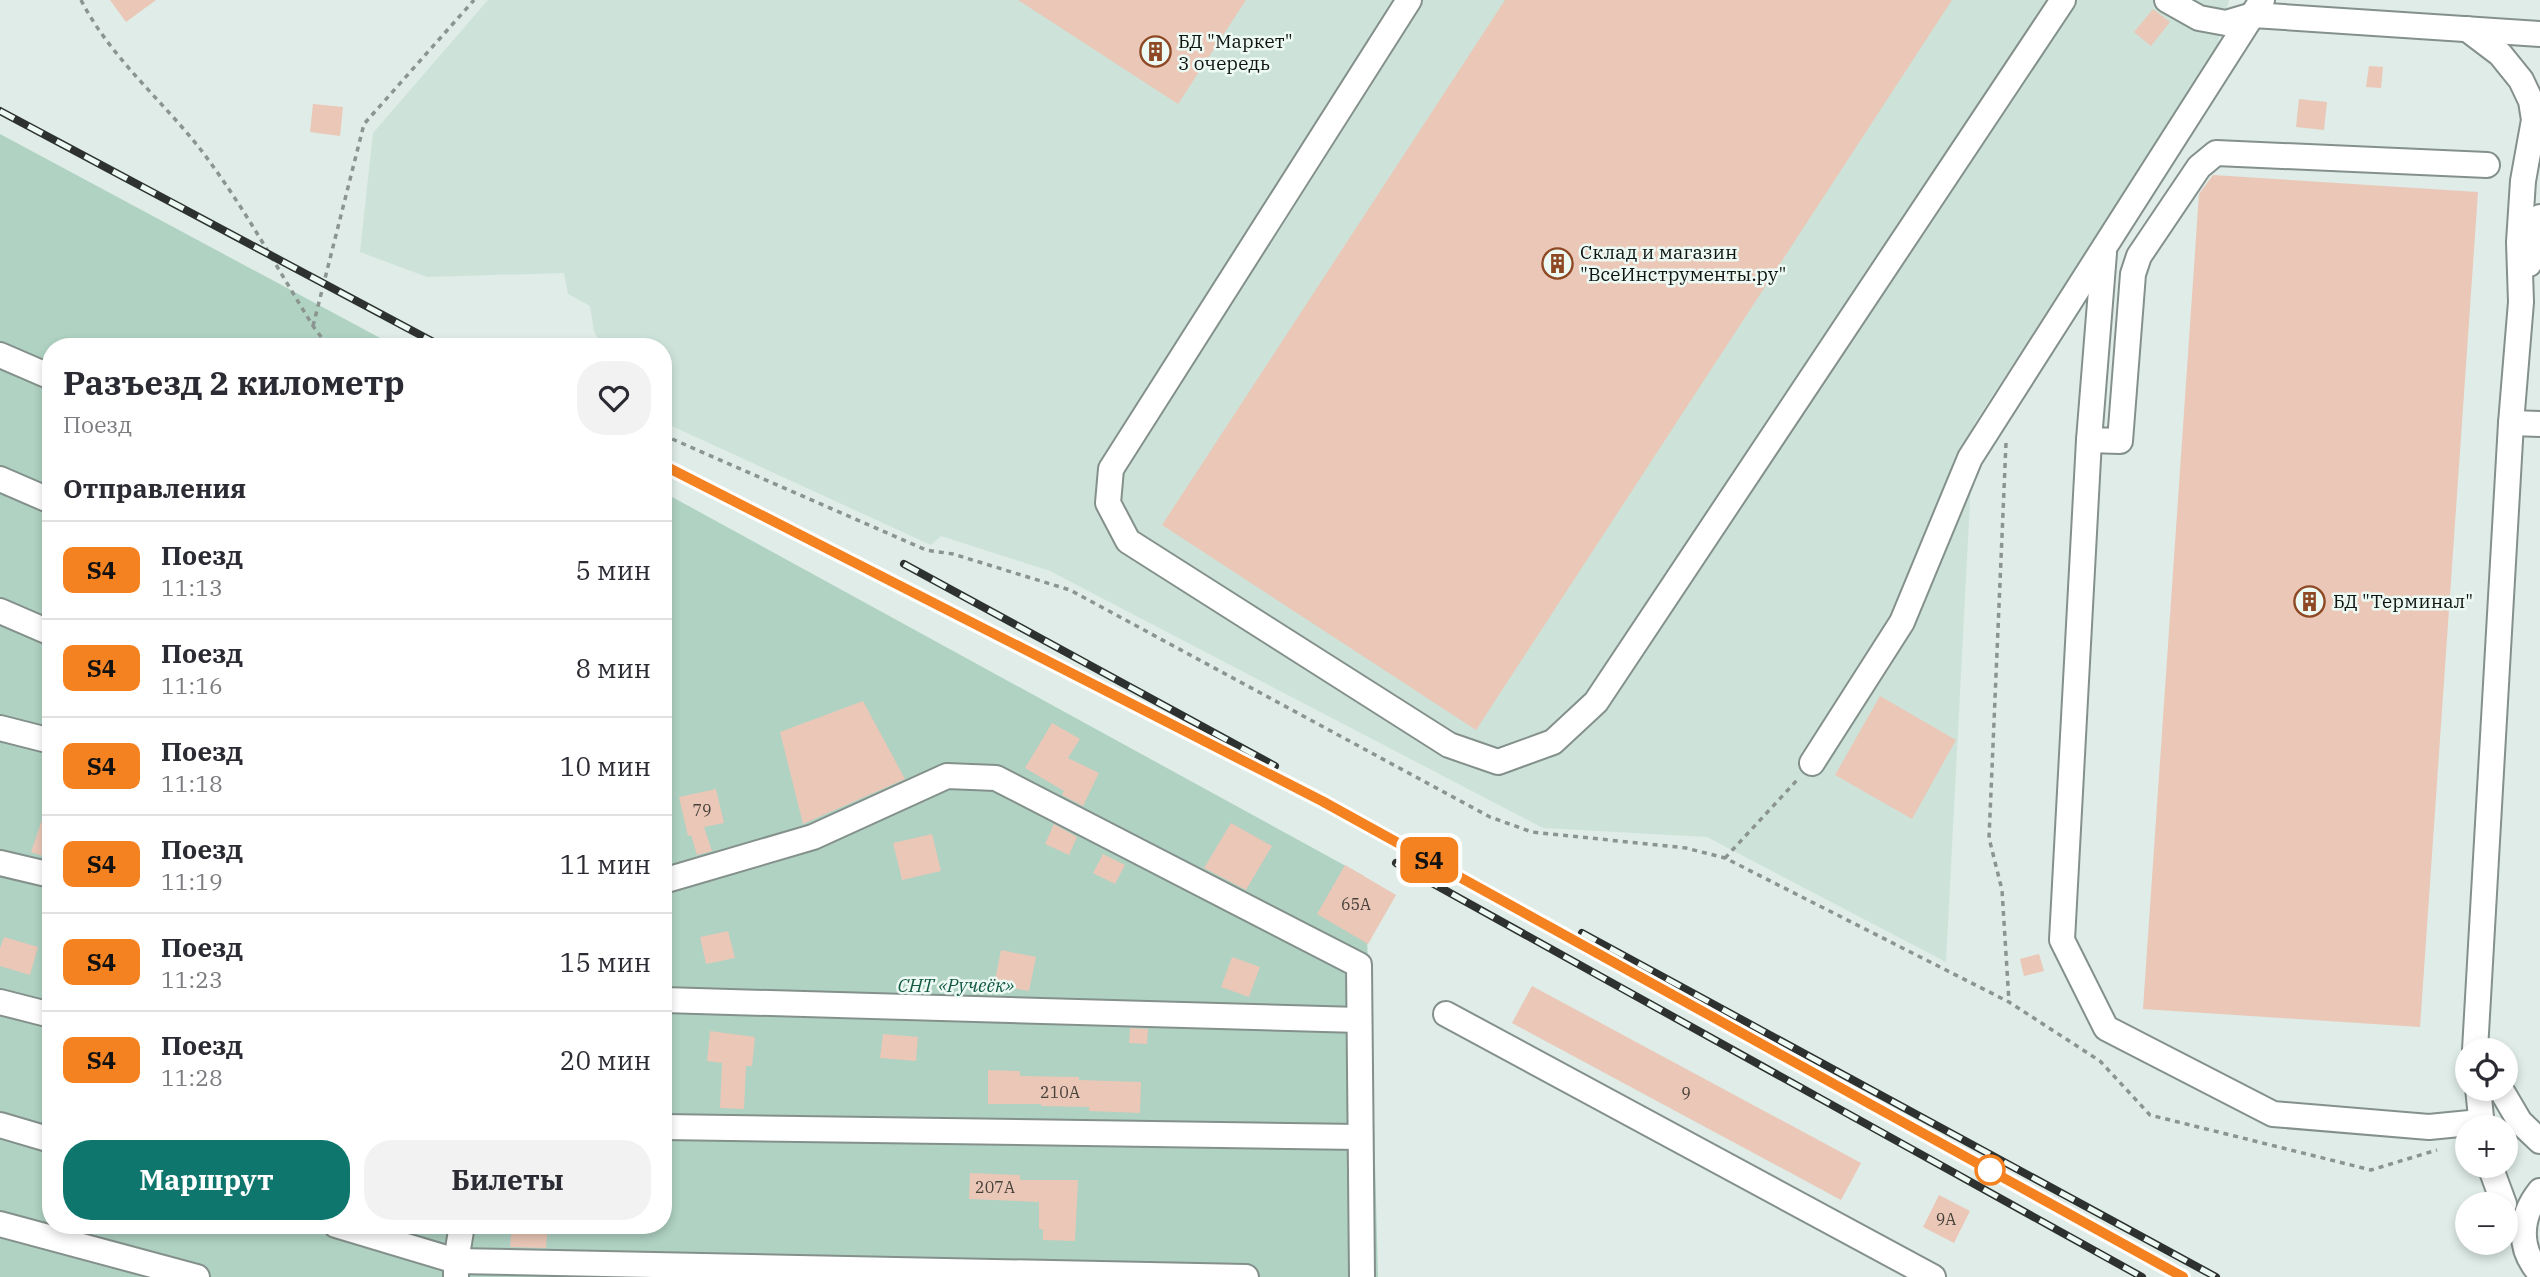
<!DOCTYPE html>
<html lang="ru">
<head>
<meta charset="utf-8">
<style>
  :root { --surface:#fff; --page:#f2f2f3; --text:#2b2b33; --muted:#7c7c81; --line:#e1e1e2; --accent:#0f766e }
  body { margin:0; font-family:"IBM Plex Serif",serif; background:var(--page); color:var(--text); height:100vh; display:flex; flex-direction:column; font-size:26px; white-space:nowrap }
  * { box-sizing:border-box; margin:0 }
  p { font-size:23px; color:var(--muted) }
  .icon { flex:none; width:38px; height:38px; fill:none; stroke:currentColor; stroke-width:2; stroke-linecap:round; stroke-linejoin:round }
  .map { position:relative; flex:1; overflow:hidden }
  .panel { position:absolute; left:42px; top:338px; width:630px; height:896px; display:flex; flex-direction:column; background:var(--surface); border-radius:28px; box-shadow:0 4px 10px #0003 }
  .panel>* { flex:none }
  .badge { padding:0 14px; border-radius:10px; font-size:24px; line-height:46px }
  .controls { position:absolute; left:2455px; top:1038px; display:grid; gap:14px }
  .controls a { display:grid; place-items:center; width:63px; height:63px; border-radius:50%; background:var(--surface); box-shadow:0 4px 10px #0003; font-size:35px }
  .map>.badge { position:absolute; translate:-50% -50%; box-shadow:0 0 0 4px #fff }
  h2 { padding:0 21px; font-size:26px; line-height:63px }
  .round { display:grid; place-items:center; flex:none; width:74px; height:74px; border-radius:28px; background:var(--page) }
  .summary { display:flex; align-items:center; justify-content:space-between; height:119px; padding:0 21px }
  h1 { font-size:33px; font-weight:700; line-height:52px }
  .cta { display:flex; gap:14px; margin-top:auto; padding:14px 21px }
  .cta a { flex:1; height:80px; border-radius:28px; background:var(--accent); color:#fff; font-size:28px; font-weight:700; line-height:80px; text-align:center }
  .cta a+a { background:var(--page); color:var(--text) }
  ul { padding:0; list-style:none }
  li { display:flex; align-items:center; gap:21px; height:98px; padding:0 21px; border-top:2px solid var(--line) }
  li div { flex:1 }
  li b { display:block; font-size:26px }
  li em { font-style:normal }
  li .badge { min-width:77px; font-weight:700; text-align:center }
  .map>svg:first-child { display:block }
</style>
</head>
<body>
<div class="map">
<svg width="2540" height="1277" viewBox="0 0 2540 1277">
  <rect width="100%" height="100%" fill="#dfece7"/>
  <polygon fill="#cde3d9" points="488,0 2229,0 2216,50 1974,424 1946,962 1707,837 1543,828 1050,571 941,536 931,545 663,422 663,346 602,346 594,331 590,306 568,294 564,273 427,277 360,252 373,133"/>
  <polygon fill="#afd2c3" points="0,134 395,346 51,346 51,1225 663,1225 663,492 1364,876 1372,1046 1378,1277 0,1277"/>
  <g fill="#eac7b7">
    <polygon points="110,0 156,0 126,22"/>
    <polygon points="1018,0 1246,0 1178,104"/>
    <polygon points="1505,0 1952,0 1476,730 1162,525"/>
    <polygon points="2153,9 2170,22 2151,46 2134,32"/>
    <polygon points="2369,66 2383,67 2381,88 2366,87"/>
    <polygon points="2299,99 2327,102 2324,130 2296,127"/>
    <polygon points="313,104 343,107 340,136 310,132"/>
    <polygon points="2213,175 2478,192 2420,1027 2143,1009 2199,194"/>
    <polygon points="1880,696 1956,740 1912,819 1835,775"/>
    <polygon points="863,701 905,779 803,824 780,732"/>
    <polygon points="1052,723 1080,739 1068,758 1099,773 1083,806 1062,795 1064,791 1025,768"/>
    <polygon points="716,789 724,823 704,827 712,851 697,855 691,835 688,836 679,797"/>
    <polygon points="48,802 51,803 51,859 31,852"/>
    <polygon points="1231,823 1272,846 1246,890 1204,868"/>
    <polygon points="1054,824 1077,837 1069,855 1045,844"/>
    <polygon points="932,834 941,871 902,880 893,843"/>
    <polygon points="1103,854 1125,865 1115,884 1093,873"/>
    <polygon points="1345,865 1396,895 1368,944 1317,914"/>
    <polygon points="728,931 735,958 706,964 700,937"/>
    <polygon points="4,937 38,947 30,975 0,966 0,948"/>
    <polygon points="1001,950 1036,957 1029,991 994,985"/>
    <polygon points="2039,954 2044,971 2024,976 2020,959"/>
    <polygon points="1232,957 1260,967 1249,997 1221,987"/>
    <polygon points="1532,986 1861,1163 1841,1200 1512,1023"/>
    <polygon points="1130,1028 1148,1029 1147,1044 1129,1043"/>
    <polygon points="710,1031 755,1037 752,1066 746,1066 744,1109 720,1108 722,1063 707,1061"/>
    <polygon points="883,1034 918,1037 916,1061 880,1058"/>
    <polygon points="988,1070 1020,1071 1020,1076 1079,1077 1079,1080 1141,1082 1140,1113 1089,1111 1089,1107 1041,1106 1041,1104 988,1104"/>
    <polygon points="970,1173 1020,1175 1020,1180 1078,1180 1075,1241 1043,1240 1043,1229 1039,1229 1039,1202 969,1199"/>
    <polygon points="1939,1195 1970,1211 1954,1243 1923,1227"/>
    <polygon points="512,1225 548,1225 546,1248 510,1247"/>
  </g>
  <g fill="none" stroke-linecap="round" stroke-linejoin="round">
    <defs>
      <g id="minor">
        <polyline points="1409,0 1111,469 1108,503 1128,541 1449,745 1498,762 1553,742 1596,702 2063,0"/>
        <polyline points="2167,0 2199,18 2226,23 2253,15 2540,34"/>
        <polyline points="2467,29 2500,54 2521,80 2531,101 2534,120 2523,181 2519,242 2521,302 2511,423 2475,1050"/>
        <polyline points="2104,253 2089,440 2120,441 2133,274 2139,256 2199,167 2216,153 2487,165"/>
        <polyline points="2529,264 2540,217"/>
        <polyline points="0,355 51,377"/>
        <polyline points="2511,423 2540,424"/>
        <polyline points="2089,440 2062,940 2106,1028 2273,1114 2429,1127 2480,1122"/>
        <polyline points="0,479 51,501"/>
        <polyline points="0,611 51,633"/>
        <polyline points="0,728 51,741"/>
        <polyline points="1812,763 1902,622 1970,458 2262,0"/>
        <polyline points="0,863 51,875"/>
        <polyline points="663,881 813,837 947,776 996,778 1359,965 1362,1277"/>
        <polyline points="663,1000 1359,1020"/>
        <polyline points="0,1002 51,1015"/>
        <polyline points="1446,1014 1933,1277"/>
        <polyline points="2478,1088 2482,1127"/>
        <polyline points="2500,1088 2520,1122 2540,1141"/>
        <polyline points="0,1125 51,1140"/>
        <polyline points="663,1127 1360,1137"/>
        <polyline points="2490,1166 2504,1204"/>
        <path d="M2540 1191C2520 1216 2517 1248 2540 1273"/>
        <polyline points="0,1224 197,1277"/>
        <polyline points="336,1225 456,1261 1246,1277"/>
        <polyline points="456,1276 456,1261 462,1225"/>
      </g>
    </defs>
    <use href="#minor" stroke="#84908b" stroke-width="28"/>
    <g stroke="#8b9490" stroke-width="3.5" stroke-dasharray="5 5" stroke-linecap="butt">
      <path d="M81 0C110 57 162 100 201 150 243 205 277 268 313 326L328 346"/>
      <polyline points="313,326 364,124 474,0"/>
      <polyline points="663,435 926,550 953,554 1070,590 1490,817 1532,832 1686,848 1725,858 2009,1002 2100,1061 2150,1115 2371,1170 2437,1150"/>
      <polyline points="2006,443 1989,838 2002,890 2009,1002"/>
      <polyline points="1725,858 1799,778"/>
    </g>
    <use href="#minor" stroke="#fff" stroke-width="24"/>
    <defs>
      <g id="rail">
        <polyline points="0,111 441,346"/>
        <polyline points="663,465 1322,801 2183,1277"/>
        <polyline points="904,564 1275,766"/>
        <polyline points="1396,863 2142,1277"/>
        <polyline points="1582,933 2216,1277"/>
      </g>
    </defs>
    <use href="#rail" stroke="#2d3230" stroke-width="8"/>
    <use href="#rail" stroke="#edfaf4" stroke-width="5" stroke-dasharray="16" stroke-linecap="butt"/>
  </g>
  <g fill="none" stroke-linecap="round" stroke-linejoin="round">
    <defs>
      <polyline id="line" points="663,465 1322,801 2183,1277"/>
    </defs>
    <use href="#line" stroke="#fff" stroke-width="16"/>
    <use href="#line" stroke="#f58220" stroke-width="10"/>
  </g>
  <defs>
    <symbol id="building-ring" viewBox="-11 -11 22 22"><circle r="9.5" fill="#edfaf4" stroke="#8e4823" stroke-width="1.5"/><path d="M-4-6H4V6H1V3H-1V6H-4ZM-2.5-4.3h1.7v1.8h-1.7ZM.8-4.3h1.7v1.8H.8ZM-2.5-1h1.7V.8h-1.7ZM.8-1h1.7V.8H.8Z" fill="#8e4823"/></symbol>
  </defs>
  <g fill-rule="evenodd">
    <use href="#building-ring" x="1138" y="34" width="35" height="35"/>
    <use href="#building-ring" x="1540" y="246" width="35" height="35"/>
    <use href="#building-ring" x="2292" y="584" width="35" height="35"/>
  </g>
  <circle fill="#fff" stroke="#f58220" stroke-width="3.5" cx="1990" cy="1170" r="14"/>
  <g text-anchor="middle" stroke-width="5" stroke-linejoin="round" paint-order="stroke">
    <g font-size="16" fill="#46403a">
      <text x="702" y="816">79</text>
      <text x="1356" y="910">65А</text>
      <text x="1060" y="1098">210А</text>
      <text x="1686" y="1099">9</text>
      <text x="995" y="1193">207А</text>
      <text x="1946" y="1225">9А</text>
    </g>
    <g font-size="19" fill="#0f1311" stroke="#edfaf4" text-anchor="start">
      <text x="1178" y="48">БД "Маркет"<tspan x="1178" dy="22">3 очередь</tspan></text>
      <text x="1580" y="259">Склад и магазин<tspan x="1580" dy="22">"ВсеИнструменты.ру"</tspan></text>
      <text x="2333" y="608">БД "Терминал"</text>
    </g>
    <g font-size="19" font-style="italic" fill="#125843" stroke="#edfaf4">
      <text x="956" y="992">СНТ «Ручеёк»</text>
    </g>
  </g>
</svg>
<div class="controls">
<a><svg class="icon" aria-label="locate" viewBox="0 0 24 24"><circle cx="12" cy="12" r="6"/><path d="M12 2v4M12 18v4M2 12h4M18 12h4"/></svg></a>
<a>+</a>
<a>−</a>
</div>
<b class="badge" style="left:1429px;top:860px;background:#f58220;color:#111">S4</b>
<section class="panel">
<div class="summary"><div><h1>Разъезд 2 километр</h1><p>Поезд</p></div><a class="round"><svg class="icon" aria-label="heart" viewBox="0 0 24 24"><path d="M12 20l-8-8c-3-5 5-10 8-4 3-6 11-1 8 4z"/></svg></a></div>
<h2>Отправления</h2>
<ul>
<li><span class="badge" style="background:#f58220;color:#111">S4</span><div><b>Поезд</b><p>11:13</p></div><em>5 мин</em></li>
<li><span class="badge" style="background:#f58220;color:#111">S4</span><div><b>Поезд</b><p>11:16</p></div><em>8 мин</em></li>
<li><span class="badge" style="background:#f58220;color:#111">S4</span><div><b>Поезд</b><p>11:18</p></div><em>10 мин</em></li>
<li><span class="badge" style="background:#f58220;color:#111">S4</span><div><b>Поезд</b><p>11:19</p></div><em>11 мин</em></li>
<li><span class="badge" style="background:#f58220;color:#111">S4</span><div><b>Поезд</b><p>11:23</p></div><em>15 мин</em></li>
<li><span class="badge" style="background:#f58220;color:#111">S4</span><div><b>Поезд</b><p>11:28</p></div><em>20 мин</em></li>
</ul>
<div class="cta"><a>Маршрут</a><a>Билеты</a></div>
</section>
</div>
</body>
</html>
